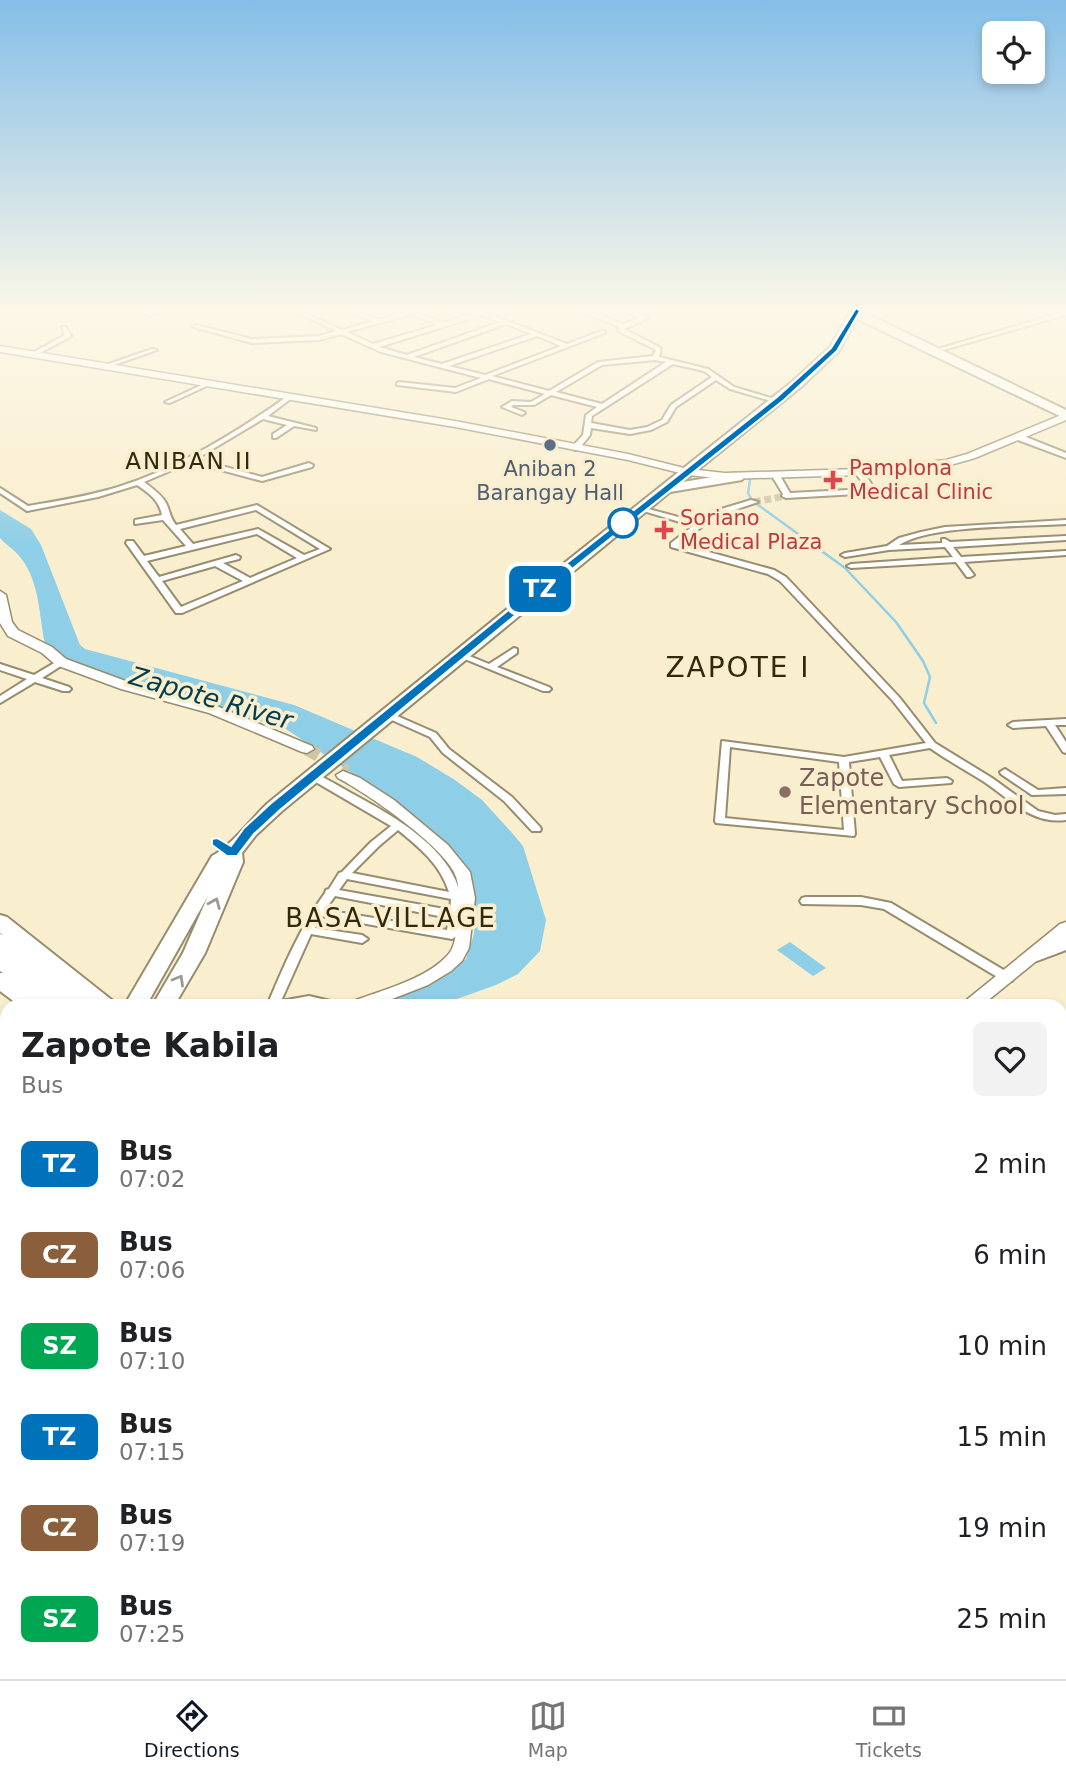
<!DOCTYPE html>
<html lang="en">
<head>
<meta charset="utf-8">
<style>
  :root { --surface:#fff; --page:#f2f2f2; --text:#202124; --muted:#757577; --line:#e0e0e0; --accent:#111827 }
  body { margin:0; font-family:"DejaVu Sans",sans-serif; background:var(--page); color:var(--text); height:100vh; display:flex; flex-direction:column; font-size:26px; white-space:nowrap }
  * { box-sizing:border-box; margin:0 }
  p { font-size:23px; color:var(--muted) }
  .icon { flex:none; width:38px; height:38px; fill:none; stroke:currentColor; stroke-width:2; stroke-linecap:round; stroke-linejoin:round }
  .map { position:relative; flex:1; overflow:hidden }
  .sheet { position:absolute; left:0px; top:999px; width:1068px; height:681px; display:flex; flex-direction:column; background:var(--surface); border-radius:21px 21px 0 0; box-shadow:0 4px 10px #0003 }
  .sheet>* { flex:none }
  .badge { padding:0 14px; border-radius:10px; font-size:24px; line-height:46px }
  .tools { position:absolute; left:982px; top:21px; display:grid; gap:14px }
  .tools a { display:grid; place-items:center; width:63px; height:63px; border-radius:10px; background:var(--surface); box-shadow:0 4px 10px #0003; font-size:35px }
  .map>.badge { position:absolute; translate:-50% -50%; box-shadow:0 0 0 4px #fff }
  .round { display:grid; place-items:center; flex:none; width:74px; height:74px; border-radius:10px; background:var(--page) }
  .summary { display:flex; align-items:center; justify-content:space-between; height:119px; padding:0 21px }
  h1 { font-size:33px; font-weight:600; line-height:52px }
  ul { padding:0; list-style:none }
  li { display:flex; align-items:center; gap:21px; height:91px; padding:0 21px }
  li div { flex:1 }
  li b { display:block; font-size:26px }
  li em { font-style:normal }
  li .badge { min-width:77px; font-weight:700; text-align:center }
  .menu { display:flex; justify-content:space-around; align-items:center; height:98px; border-top:2px solid var(--line); background:var(--surface); font-size:19px; color:var(--muted) }
  .menu a { display:grid; justify-items:center; gap:4px }
  .menu .selected { color:var(--accent) }
  .map>svg:first-child { display:block }
</style>
</head>
<body>
<div class="map">
<svg width="1066" height="1679" viewBox="0 0 1066 1679">
  <rect width="100%" height="100%" fill="#f9eecd"/>
  <polygon fill="#b9e3c2" points="1066,1448 1066,1679 945,1679 948,1673 1060,1673 1060,1457"/>
  <g fill="#8ecee7">
    <path d="M0 510 31 529 41 545 80 645 85 649 294 705 417 757 455 780 482 800 513 834 523 846 546 920 540 951 518 974 496 985 437 1006H376L448 973 466 959 474 934 475 918 471 873 466 865 435 833 398 804 286 729 78 666 45 644C39 616 40 581 20 557 15 550 6 545 0 538Z"/>
    <polygon points="790,942 826,968 813,976 777,950"/>
    <polygon points="7,1410 7,1486 0,1492 0,1419"/>
  </g>
  <g fill="none" stroke-linecap="round" stroke-linejoin="round">
    <g stroke="#8ecee7" stroke-width="2.5">
      <polyline points="750,480 748,493 753,502"/>
      <polyline points="754,502 845,568 896,622 923,661 930,677 924,703 936,723"/>
    </g>
    <polyline stroke="#cec4a7" stroke-width="7" stroke-dasharray="7 3.5" stroke-linecap="butt" points="754,502 786,496"/>
    <polyline stroke="#cec4a7" stroke-width="13" stroke-dasharray="13 7" stroke-linecap="butt" points="307,749 347,772"/>
    <defs>
      <g id="minor">
        <polygon points="139,311 165,311 149,316"/>
        <polygon points="205,311 211,311 212,312 209,314"/>
        <path d="M294 311H301L342 330 372 321 349 311H356L379 320 407 311H415L442 323 482 311 567 344 601 331H605V333L492 376 549 391 598 362 653 356 656 350 618 331 619 327 582 311H589L623 324 640 318 625 311H632L649 318 624 329 661 348 659 357 708 369 734 387 781 401 778 403 730 389 716 380 676 407 667 422 651 430 630 434 591 428 590 435 578 450H575L571 448 583 435 586 415 597 407 551 395 534 405H513L511 407 524 412 525 413 522 415 502 407 512 401 531 402 545 394 489 379 456 392 397 385V383L399 382 455 388 481 378 381 352 341 334 319 340 252 343 193 327 196 325 252 339 319 336 336 331ZM412 314 437 325 373 344 347 332ZM482 315 500 322 407 355 379 347ZM506 324 531 334 442 364 414 357ZM537 336 561 346 485 375 449 366ZM655 360 666 362 602 404 556 392 602 365ZM673 364 704 371 712 377 671 405 662 420 647 427 630 430 591 423 592 416Z"/>
        <polygon points="1066,311 1066,315 943,350 938,349"/>
        <polygon points="62,327 66,327 71,336 70,337 34,356 30,356 30,354 65,335"/>
        <polygon points="152,349 157,350 108,367 103,366"/>
        <polygon points="208,382 213,383 170,403 165,402"/>
        <path d="M288 396 293 397 268 416 316 428V430L294 426 276 438H273V434L287 425 263 419 196 459 262 477 309 463 313 465 312 467 262 481 191 462 144 482C152 488 161 494 166 503 170 511 170 518 176 525L257 505 330 549 182 613H176L126 543 127 541H133L144 556 186 546 163 520 135 524V520L162 515C159 500 149 493 137 485L98 497 27 511 0 493V488L28 506C58 501 89 496 118 487 180 467 235 433 288 396ZM256 510 320 549 304 555 258 529 193 544 180 529ZM257 534 297 558 250 578 223 563 239 559 240 557 236 555 159 577 147 561ZM215 566 243 581 181 607 162 581Z"/>
        <polygon points="1015,435 1021,435 1066,453 1066,458 1015,439"/>
        <polygon points="856,470 862,470 876,491 875,493 786,498 782,496 783,494 772,476 779,474 790,493 867,489 855,472"/>
        <path d="M751 500 758 502 714 517 680 544 774 570 786 577 899 697 935 743 992 778 1038 811 1055 815 1066 814V820C1031 825 1009 798 983 781 965 770 947 760 930 748L889 755 902 781 947 778 952 781 951 783 899 787 894 784 880 757 849 762 855 834 854 836 716 823 715 821 722 741 844 757 926 743 893 701 780 581 768 574 671 547V543L693 526 637 509 641 507 697 522 708 513ZM730 747 839 762 844 830 725 818Z"/>
        <path d="M1066 520V524C1025 527 931 524 899 545L942 543V539H945L950 542 1066 536V540L953 547 961 557 1066 551V555L964 562 974 575 970 577H967L956 562 851 568 847 566 851 564 953 557 945 547 889 550 845 557 841 555 845 553 887 546 899 538 921 532 945 527Z"/>
        <polygon points="514,648 517,649 517,653 497,667 549,687 551,689 549,691 543,691 455,655 456,653 462,653 489,664"/>
        <polygon points="61,659 64,660 65,662 64,664 42,678 69,687 71,689 69,691 63,691 35,682 0,703 0,696 27,679 0,670 0,664 34,675"/>
        <polygon points="388,712 436,733 449,749 512,797 540,827 541,829 540,831 532,831 504,801 443,753 430,737 385,717 383,715"/>
        <polygon points="1066,719 1066,725 1055,725 1066,742 1066,753 1063,752 1046,726 1013,728 1008,725 1013,722"/>
        <polygon points="1005,769 1038,790 1066,788 1066,794 1032,795 1001,774 1000,772"/>
        <path d="M313 773C326 778 339 786 351 793 392 815 452 848 461 897 464 909 459 923 458 935L452 939 321 916 315 928 362 935 368 939 362 943 311 934 281 1001 309 996 339 1003 341 1006H318L309 1004 298 1006H272L269 1001C285 963 301 926 325 893L326 890 329 889 339 873 342 872 371 842 391 826 309 778 308 776 309 774ZM398 830C420 848 440 864 449 892L352 873 379 846ZM347 879 451 899 450 910 339 890ZM335 896 449 918 447 930 325 910Z"/>
        <polygon points="806,897 861,897 891,903 1012,975 1014,978 1012,981 1004,981 884,909 861,905 802,904 800,901 802,898"/>
        <polygon points="1066,1140 1066,1150 1060,1151 1060,1141"/>
        <polygon points="1060,1211 1066,1211 1066,1221 1060,1222"/>
        <polygon points="7,1396 7,1416 0,1420 0,1400"/>
        <polygon points="548,1673 566,1673 565,1679 547,1679"/>
      </g>
      <polygon id="tertiary" points="14,1673 38,1673 35,1679 11,1679"/>
      <g id="secondary">
        <polygon points="0,346 455,421 628,454 688,469 725,473 859,469 946,460 967,454 1066,413 1066,420 975,458 947,466 859,475 725,479 688,475 628,460 455,427 0,352"/>
        <polygon points="0,591 6,595 12,622 18,630 52,647 66,659 131,683 219,707 312,746 314,749 307,753 302,752 209,713 121,689 56,665 42,653 8,636 0,623"/>
        <path d="M343 771 360 778 394 800 448 845 470 872 475 898 469 948 462 961 451 971 428 985 374 1006H348L351 1002C382 990 424 980 447 956 456 947 456 932 457 920 459 905 461 886 454 872 439 843 368 794 338 778L336 775Z"/>
        <polygon points="1066,922 1066,937 981,1006 961,1006 964,1002 1060,924"/>
      </g>
      <polygon id="primary" points="7,1213 7,1241 0,1243 0,1215"/>
      <g id="trunk">
        <path d="M851 311H861L1066 410V419L857 319 839 351 801 387 683 482 737 473 744 477 742 480 670 492 282 811 256 835 242 853 243 862 205 953 174 1006H152L183 953 208 896 146 1006H124L212 856C231 846 251 819 268 803L533 588 793 381 830 347Z"/>
        <polygon points="0,915 7,917 113,1001 116,1006 20,1006 0,991 0,973 3,973 0,971 0,934 3,935 0,933"/>
        <path d="M1066 936V950L1037 961 1030 959 1026 954C1035 942 1052 937 1066 936Z"/>
        <polygon points="1066,1160 1066,1180 1060,1180 1060,1161"/>
        <polygon points="1066,1183 1066,1203 1060,1204 1060,1184"/>
      </g>
    </defs>
    <use href="#minor" stroke="#978d6e" stroke-width="4"/>
    <use href="#tertiary" stroke="#978d6e" stroke-width="4"/>
    <use href="#secondary" stroke="#978d6e" stroke-width="3"/>
    <use href="#primary" stroke="#978d6e" stroke-width="3"/>
    <use href="#trunk" stroke="#978d6e" stroke-width="4"/>
    <use href="#minor" fill="#fff" fill-rule="evenodd"/>
    <use href="#tertiary" fill="#fff" fill-rule="evenodd"/>
    <use href="#secondary" fill="#fff" fill-rule="evenodd"/>
    <use href="#primary" fill="#fff" fill-rule="evenodd"/>
    <use href="#trunk" fill="#fff" fill-rule="evenodd"/>
  </g>
  <defs><path id="oneway-chevron" d="M-2-3.5L2.5 0L-2 3.5" fill="none" stroke-width="1.6" stroke-linecap="round" stroke-linejoin="round" transform="scale(1.75)"/></defs>
  <g stroke="#9b9994">
    <use href="#oneway-chevron" transform="translate(215 903) rotate(-67)"/>
    <use href="#oneway-chevron" transform="translate(179 980) rotate(-60)"/>
  </g>
  <linearGradient id="sky" x2="0" y2="1"><stop stop-color="#84bee8"/><stop offset="0.57" stop-color="#fcf7e8"/><stop offset="1" stop-color="#fcf7e8" stop-opacity="0"/></linearGradient>
  <rect width="1066" height="546" fill="url(#sky)"/>
  <polygon fill="#0072bc" stroke="#fff" stroke-width="2" points="856,308 860,311 837,351 784,400 547,589 280,810 254,834 237,856 227,856 212,845 212,839 217,838 231,846 244,828 270,804 539,585 777,397 831,348"/>
  <circle fill="#5c6f8a" stroke="#f9eecd" stroke-width="2.5" cx="550" cy="445" r="7"/>
  <g fill="#e0444e" stroke="#f9eecd" stroke-width="2.5">
    <path d="M829.5 469.5h7v7h7v7h-7v7h-7v-7h-7v-7h7z"/>
    <path d="M660.5 519.5h7v7h7v7h-7v7h-7v-7h-7v-7h7z"/>
  </g>
  <circle fill="#fff" stroke="#0072bc" stroke-width="3.5" cx="623" cy="523" r="14"/>
  <circle fill="#8d6e63" stroke="#f9eecd" stroke-width="2.5" cx="785" cy="792" r="7"/>
  <g text-anchor="middle" stroke-width="7" stroke-linejoin="round" paint-order="stroke">
    <g font-size="21" fill="#be3a42" stroke="#f9eecd" text-anchor="start">
      <text x="849" y="475">Pamplona<tspan x="849" dy="24">Medical Clinic</tspan></text>
      <text x="680" y="525">Soriano<tspan x="680" dy="24">Medical Plaza</tspan></text>
    </g>
    <g font-size="21" fill="#4e5e75" stroke="#f9eecd">
      <text x="550" y="476">Aniban 2<tspan x="550" dy="24">Barangay Hall</tspan></text>
    </g>
    <g font-size="23" letter-spacing="2" fill="#32290c" stroke="#f9eecd">
      <text x="189" y="469">ANIBAN II</text>
    </g>
    <g font-size="24" fill="#785e54" stroke="#f9eecd" text-anchor="start">
      <text x="799" y="786">Zapote<tspan x="799" dy="28">Elementary School</tspan></text>
    </g>
    <g font-size="26" font-style="italic" fill="#023d4f" stroke="#f9eecd">
      <text transform="translate(211 698) rotate(16)" y="9">Zapote River</text>
    </g>
    <g font-size="26" letter-spacing="2" fill="#32290c" stroke="#f9eecd">
      <text x="391" y="927">BASA VILLAGE</text>
    </g>
    <g font-size="28" letter-spacing="2" fill="#32290c" stroke="#f9eecd">
      <text x="738" y="677">ZAPOTE I</text>
    </g>
  </g>
</svg>
<div class="tools">
<a><svg class="icon" aria-label="locate" viewBox="0 0 24 24"><circle cx="12" cy="12" r="6"/><path d="M12 2v4M12 18v4M2 12h4M18 12h4"/></svg></a>
</div>
<b class="badge" style="left:540px;top:589px;background:#0072bc;color:#fff">TZ</b>
<section class="sheet">
<div class="summary"><div><h1>Zapote Kabila</h1><p>Bus</p></div><a class="round"><svg class="icon" aria-label="heart" viewBox="0 0 24 24"><path d="M12 20l-8-8c-3-5 5-10 8-4 3-6 11-1 8 4z"/></svg></a></div>
<ul>
<li><span class="badge" style="background:#0072bc;color:#fff">TZ</span><div><b>Bus</b><p>07:02</p></div><em>2 min</em></li>
<li><span class="badge" style="background:#8b5e3c;color:#fff">CZ</span><div><b>Bus</b><p>07:06</p></div><em>6 min</em></li>
<li><span class="badge" style="background:#00a651;color:#fff">SZ</span><div><b>Bus</b><p>07:10</p></div><em>10 min</em></li>
<li><span class="badge" style="background:#0072bc;color:#fff">TZ</span><div><b>Bus</b><p>07:15</p></div><em>15 min</em></li>
<li><span class="badge" style="background:#8b5e3c;color:#fff">CZ</span><div><b>Bus</b><p>07:19</p></div><em>19 min</em></li>
<li><span class="badge" style="background:#00a651;color:#fff">SZ</span><div><b>Bus</b><p>07:25</p></div><em>25 min</em></li>
</ul>
</section>
</div>
<nav class="menu">
<a class="selected"><svg class="icon" aria-label="directions" viewBox="0 0 24 24"><path d="M12 3l9 9-9 9-9-9zM9 14v-3h6M13 9l2 2-2 2"/></svg>Directions</a>
<a><svg class="icon" aria-label="map" viewBox="0 0 24 24"><path d="M3 6l6-2 6 2 6-2v14l-6 2-6-2-6 2zM9 4v14M15 6v14"/></svg>Map</a>
<a><svg class="icon" aria-label="tickets" viewBox="0 0 24 24"><path d="M3 7h18v10H3zM15 7v10"/></svg>Tickets</a>
</nav>
</body>
</html>
